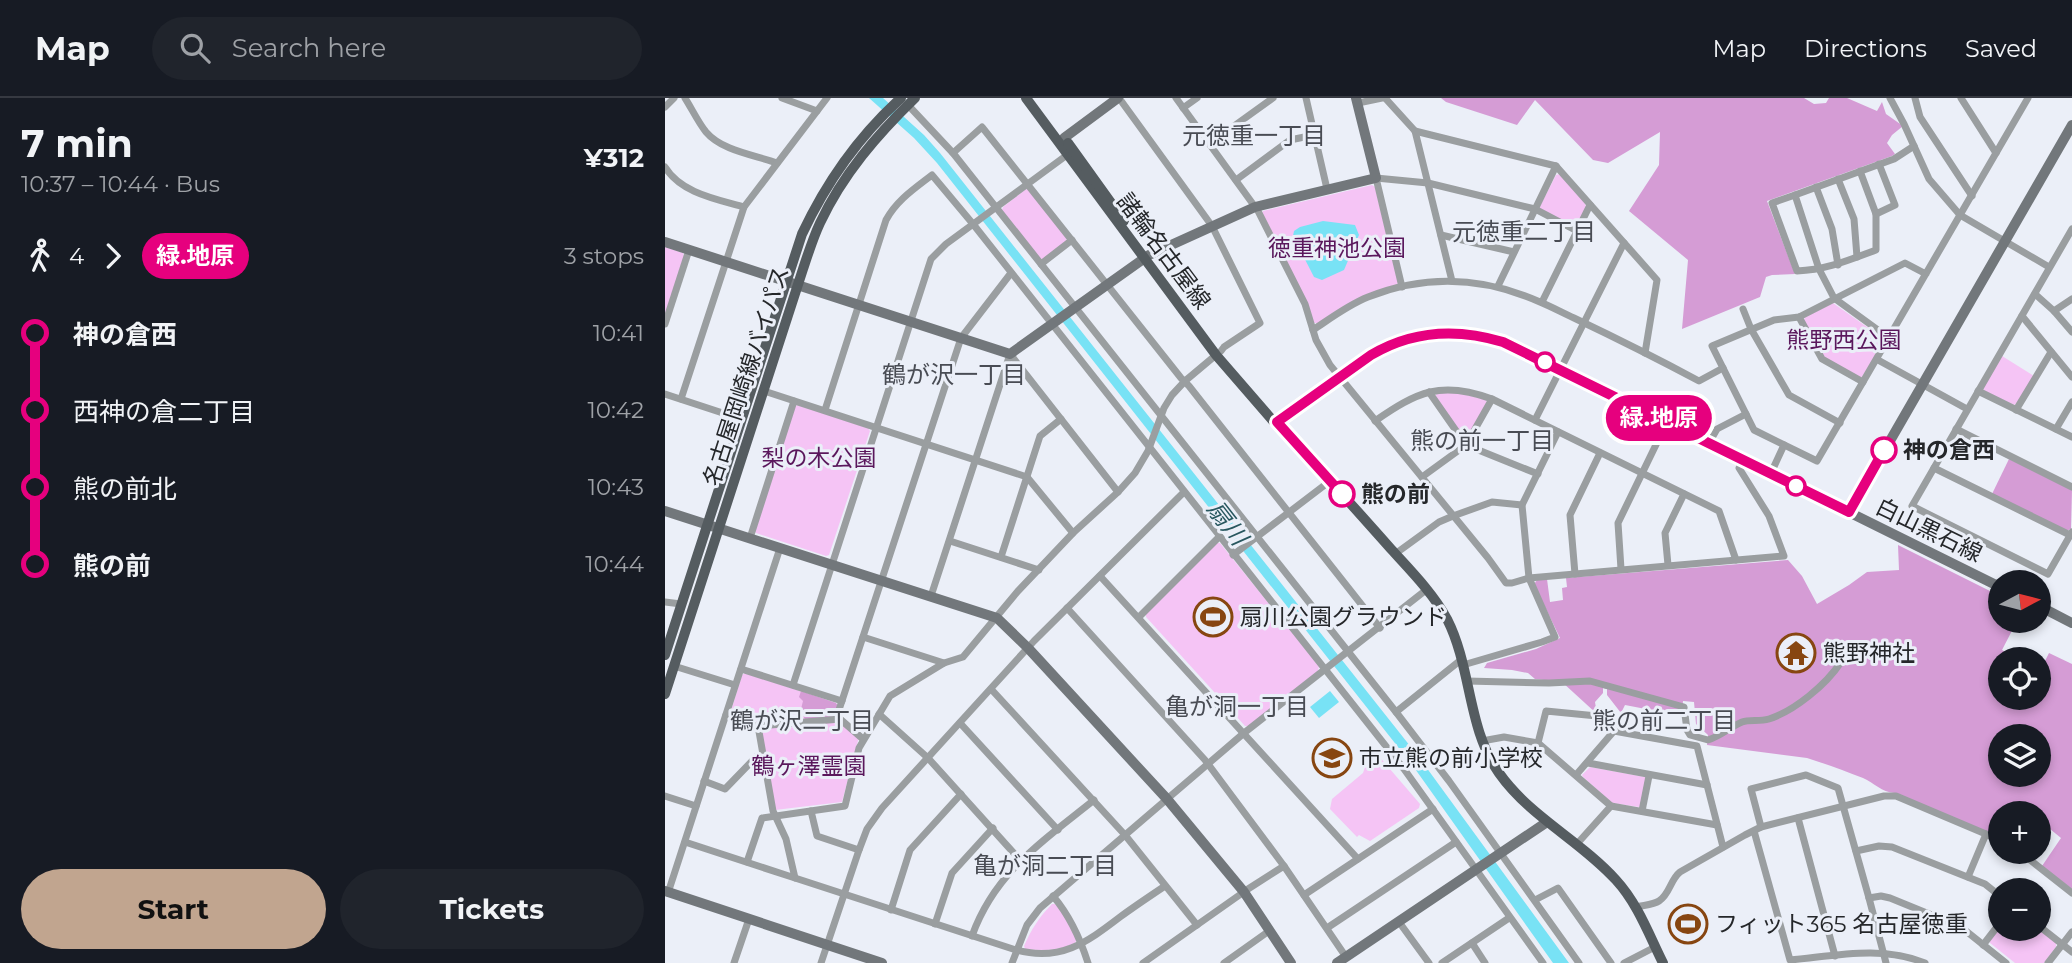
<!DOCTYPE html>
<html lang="en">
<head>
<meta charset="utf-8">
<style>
  :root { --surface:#171b24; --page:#20242c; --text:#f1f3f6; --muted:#9ea1a6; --line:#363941; --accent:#c1a58f }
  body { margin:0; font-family:Montserrat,"Noto Sans JP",sans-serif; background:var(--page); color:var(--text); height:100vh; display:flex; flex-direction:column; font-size:26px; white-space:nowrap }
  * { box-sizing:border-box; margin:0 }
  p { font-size:23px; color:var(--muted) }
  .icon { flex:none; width:38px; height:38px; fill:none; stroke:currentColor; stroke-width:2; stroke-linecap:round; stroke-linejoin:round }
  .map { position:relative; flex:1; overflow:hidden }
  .panel { display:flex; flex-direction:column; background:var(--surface); width:665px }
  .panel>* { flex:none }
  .badge { padding:0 14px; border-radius:23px; font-size:24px; line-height:46px }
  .needle { width:46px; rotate:83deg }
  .controls { position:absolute; left:1323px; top:472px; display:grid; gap:14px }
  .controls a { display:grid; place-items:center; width:63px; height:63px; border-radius:50%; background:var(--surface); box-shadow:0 4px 10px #0003; font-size:35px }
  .map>.badge { position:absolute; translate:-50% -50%; box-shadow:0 0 0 4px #fff }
  .legs { display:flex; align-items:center; gap:10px; height:77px; padding:0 21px; font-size:23px }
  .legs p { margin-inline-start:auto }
  .head { display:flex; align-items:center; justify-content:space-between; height:119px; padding:0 21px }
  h1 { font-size:38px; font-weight:700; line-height:52px }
  .action { display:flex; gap:14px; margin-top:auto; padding:14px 21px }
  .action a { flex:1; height:80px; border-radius:42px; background:var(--accent); color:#111; font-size:28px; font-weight:700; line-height:80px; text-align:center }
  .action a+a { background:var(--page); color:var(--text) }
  ul { padding:0 21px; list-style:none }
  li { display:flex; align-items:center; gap:24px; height:77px; font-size:26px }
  li i { display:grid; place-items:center; width:10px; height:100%; margin:0 9px; background:currentColor }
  li i::after { content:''; width:18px; height:18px; margin:-9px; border:5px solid; border-radius:50%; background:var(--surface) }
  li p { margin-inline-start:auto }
  li:first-child i { background:linear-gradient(#0000 50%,currentColor 0) }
  li:last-child i { background:linear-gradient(currentColor 50%,#0000 0) }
  header { display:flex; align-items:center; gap:42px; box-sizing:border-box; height:98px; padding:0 35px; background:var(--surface); border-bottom:2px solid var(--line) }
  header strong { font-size:33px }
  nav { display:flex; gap:38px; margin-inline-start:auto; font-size:24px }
  .search { width:490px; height:63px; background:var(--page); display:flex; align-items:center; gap:18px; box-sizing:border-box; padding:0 24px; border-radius:38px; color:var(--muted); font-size:26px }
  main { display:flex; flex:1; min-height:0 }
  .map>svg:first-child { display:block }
</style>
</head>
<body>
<header>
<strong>Map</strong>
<div class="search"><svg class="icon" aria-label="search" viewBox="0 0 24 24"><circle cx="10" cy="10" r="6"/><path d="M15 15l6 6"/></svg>Search here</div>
<nav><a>Map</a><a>Directions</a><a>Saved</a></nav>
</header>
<main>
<section class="panel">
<div class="head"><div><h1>7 min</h1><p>10:37 – 10:44 · Bus</p></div><b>¥312</b></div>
<div class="legs"><svg class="icon" aria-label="walk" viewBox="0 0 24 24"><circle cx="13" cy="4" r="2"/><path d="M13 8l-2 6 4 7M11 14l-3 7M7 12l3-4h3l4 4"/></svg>4<svg class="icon" aria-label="forward" viewBox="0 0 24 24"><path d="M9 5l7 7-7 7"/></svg><b class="badge" style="background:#e6007e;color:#fff">緑.地原</b><p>3 stops</p></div>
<ul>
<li><i style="color:#e6007e"></i><b>神の倉西</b><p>10:41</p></li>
<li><i style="color:#e6007e"></i><span>西神の倉二丁目</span><p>10:42</p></li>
<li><i style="color:#e6007e"></i><span>熊の前北</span><p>10:43</p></li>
<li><i style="color:#e6007e"></i><b>熊の前</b><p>10:44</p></li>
</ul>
<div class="action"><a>Start</a><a>Tickets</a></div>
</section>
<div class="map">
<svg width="1407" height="865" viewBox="0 0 1407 865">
  <rect width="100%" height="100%" fill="#ebeff8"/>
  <g fill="#f5c4f5">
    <polygon points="895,76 920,105 921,109 911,128 908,129 874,110 891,77"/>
    <polygon points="707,87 710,89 733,185 731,188 653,225 649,225 597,115 598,113"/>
    <polygon points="361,91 364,92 402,140 401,143 379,161 375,161 337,112 338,109"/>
    <polygon points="0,149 18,155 19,158 0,218"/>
    <polygon points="1168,205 1219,241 1220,245 1196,280 1160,260 1139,222 1140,219"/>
    <polygon points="1337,258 1369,278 1352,305 1349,307 1319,293 1318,290"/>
    <polygon points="772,295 795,295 821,302 822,305 802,340 798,339 770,299"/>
    <polygon points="133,307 203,330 205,333 164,457 161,458 91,435 89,432 129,308"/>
    <polygon points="551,445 555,445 654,568 653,573 584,628 580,628 481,519 481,516"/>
    <polygon points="80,575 171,605 169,618 95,625 68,616 66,613 77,577"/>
    <polygon points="175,623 194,639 177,704 110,712 96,633 98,630"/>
    <polygon points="712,656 755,706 754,710 705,743 694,737 692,739 665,711 667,701 698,675 701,666"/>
    <polygon points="925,669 980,679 981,682 976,708 974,709 947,705 918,679 917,677"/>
    <path d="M387 806H390L400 817 412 841 410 845C394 853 378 853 360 851L359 848C366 832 374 819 387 806Z"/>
    <polygon points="1335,828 1335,831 1373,831 1391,845 1391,849 1379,865 1350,865 1325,845 1324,842"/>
  </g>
  <g fill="#d59cd5" fill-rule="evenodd">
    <polygon points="776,0 1139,0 1149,6 1161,5 1164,0 1182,0 1212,13 1217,4 1221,16 1238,28 1227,37 1222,45 1230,56 1227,58 1102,103 1130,176 1107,177 1101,179 1095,199 1017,231 1023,162 964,113 994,67 995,34 943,65 928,62 870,2 852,27 781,4"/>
    <polygon points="1344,361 1407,392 1406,431 1401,433 1327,396"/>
    <path d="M1233 447 1335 498V523H1352L1337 552 1356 562H1335V600H1374V571H1376L1384 555 1407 566V791L1377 768 1396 740 1379 726 1374 732V716H1335V739L1229 695C1217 694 1209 685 1198 680 1180 673 1161 666 1142 660L1042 647 1043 637 1031 626 1029 604 1018 603 1017 618 960 607 956 615 942 597V591L938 590V595L930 604 932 616 897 584 870 581 863 575 847 572 819 570 822 565 871 551 895 540 869 486 872 482 882 481 885 504 898 502 897 490 902 489 901 480 1123 462 1137 478 1152 506 1184 487 1202 474 1234 472ZM1335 639H1374V677H1335Z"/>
    <polygon points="136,593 171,605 173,608 169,618 140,622 136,611 138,603 134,599"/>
  </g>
  <g fill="#78e2f5">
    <polygon points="204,0 218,0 259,37 275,55 753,658 904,865 888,865 748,668 272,65 249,40"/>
    <polygon points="658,123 690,127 694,137 679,172 657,182 649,179 628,138 629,133 635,129"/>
    <polygon points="665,593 674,604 654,620 645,609"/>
  </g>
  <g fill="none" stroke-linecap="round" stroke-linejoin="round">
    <g stroke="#9a9ea0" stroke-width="7">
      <path d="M20 0C27 11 33 24 41 34 57 53 90 57 112 65"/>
      <polyline points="117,0 152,13"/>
      <polyline points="454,0 547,128 595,225 559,249 556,253"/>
      <polyline points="511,0 593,113 640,206 651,242 665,267 823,460 841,485 847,485 864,480 1119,458 1104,418 1074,370 1078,362"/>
      <polyline points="641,0 662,91"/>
      <polyline points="720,0 750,33 787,183"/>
      <polyline points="1225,0 1239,26 1264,81 1295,117 1384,169"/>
      <polyline points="1250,0 1255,19 1307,98"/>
      <polyline points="1296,0 1331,55"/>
      <polyline points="693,5 717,0"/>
      <polyline points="243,7 288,55 731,614 784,683 914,865"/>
      <polyline points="0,9 9,0"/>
      <polyline points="518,10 532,0"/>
      <polyline points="750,33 891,68 992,182 980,255"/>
      <polyline points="544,46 608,0"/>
      <polyline points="288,55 317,29 516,280 524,288 715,530"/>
      <path d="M0 69C16 95 51 101 79 109"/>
      <polyline points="1173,81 1189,121 1192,159"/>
      <polyline points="571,82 625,42 649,37"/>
      <polyline points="1151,89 1167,131 1173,167"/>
      <path d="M1130 97 1107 105 1132 173C1161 172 1184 162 1211 152V116L1195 73"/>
      <polyline points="1211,116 1230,107 1214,66"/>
      <polyline points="1407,131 1247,408 1383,476 1407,434"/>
      <polyline points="776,137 849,154"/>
      <polyline points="376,166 407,142"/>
      <polyline points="1261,176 1240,165 1134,219 1109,222 1047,248 1089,332 1152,363 1363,0"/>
      <polyline points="833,188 891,68"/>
      <polyline points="737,189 711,80 763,85 870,111 912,133"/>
      <polyline points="1370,196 1389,213 1407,234"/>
      <polyline points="877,204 925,107"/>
      <polyline points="1078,211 1086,231 1124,297 1175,325"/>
      <polyline points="1389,213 1407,201"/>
      <polyline points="1357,218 1407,279"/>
      <polyline points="1134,219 1157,261 1198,284"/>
      <polyline points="0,226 24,152"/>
      <path d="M648 232C666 220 683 207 703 199 761 176 819 179 875 204 887 209 898 215 909 220 951 240 993 261 1034 283L1058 270"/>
      <polyline points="1224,240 1169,200 1154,171 1130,97 1229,61 1249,48"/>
      <polyline points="345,256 453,394"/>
      <polyline points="1213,262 1302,311"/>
      <polyline points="99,293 362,379 408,435"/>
      <polyline points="1313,293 1407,339"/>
      <polyline points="764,294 801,347 827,301"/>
      <polyline points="0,296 76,321"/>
      <polyline points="16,301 79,109 162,0"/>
      <path d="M160 312 221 122C232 102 249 91 267 77L308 126 739 671 878 865"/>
      <polyline points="1351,312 1386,254"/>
      <polyline points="870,322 959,145"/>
      <path d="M710 323C752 294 776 282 827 301L1054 413 1071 462"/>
      <polyline points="1291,331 1407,389"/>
      <polyline points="1391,331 1407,304"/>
      <polyline points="1044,345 1052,331 1081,316"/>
      <polyline points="1269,370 1405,437"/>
      <polyline points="1106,375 1119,347"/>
      <polyline points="757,379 801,347 873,376"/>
      <polyline points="85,440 129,303"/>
      <polyline points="285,443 374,472"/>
      <polyline points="730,456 774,424 788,418 827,404 857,407"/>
      <polyline points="568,457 665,383"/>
      <polyline points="336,459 375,338 396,321"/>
      <polyline points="1003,467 1000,435 1019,396"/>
      <polyline points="956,471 953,425 1002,324"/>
      <polyline points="910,476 905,417 935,355"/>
      <polyline points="435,478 693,761"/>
      <polyline points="266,498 345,256"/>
      <polyline points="0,504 16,506"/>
      <polyline points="402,510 540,662 619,768 681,859"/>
      <polyline points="474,519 554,439"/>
      <polyline points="198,539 279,565"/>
      <polyline points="798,567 877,544 890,539 864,480 857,407 893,334"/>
      <polyline points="9,568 70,587"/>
      <polyline points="76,571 177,603"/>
      <path d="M802 583 884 585 925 583 1019 609 1022 632 1025 637 1043 642C1056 638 1065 629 1077 624 1085 621 1094 624 1104 621 1129 613 1161 587 1176 564"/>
      <polyline points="128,587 266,161 281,146 402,57"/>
      <polyline points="326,591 460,737 532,827"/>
      <polyline points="731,614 797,561"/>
      <polyline points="214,616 263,660 356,763"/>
      <polyline points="61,617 93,628"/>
      <polyline points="171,621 296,240 346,175"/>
      <polyline points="295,625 393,732"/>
      <path d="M198 641 175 621 93 628 108 713 121 741 130 780 351 852C395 864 421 845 455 819 470 808 485 798 500 788"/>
      <polyline points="817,643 839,639 873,645 946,708 1052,727"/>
      <polyline points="873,645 881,613 932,618 949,633 1032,648 1058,749"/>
      <polyline points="923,665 1042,687"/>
      <polyline points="911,677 949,633"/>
      <polyline points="39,683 60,691 91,659 98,656"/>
      <polyline points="0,698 31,708"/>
      <polyline points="146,713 152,738 194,752"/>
      <polyline points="977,713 984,678"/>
      <polyline points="1133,720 1170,858"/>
      <polyline points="1096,729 1086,691 1141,677 1173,690 1204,800 1216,798 1225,800 1296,829 1341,865"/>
      <path d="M1089 733 1125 862C1169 858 1217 847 1260 865"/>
      <polyline points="20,744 130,780"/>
      <polyline points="911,747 946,708"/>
      <polyline points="1191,753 1214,748 1227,749 1320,786 1335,798"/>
      <polyline points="1355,754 1407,795"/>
      <polyline points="82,764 97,720 180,708 194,650 225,598 279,565 298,559 353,493 408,435 453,394 470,375 483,353 499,310 507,297 520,283 551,257"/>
      <polyline points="1303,779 1321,736"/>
      <polyline points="3,795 115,450"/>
      <polyline points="639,797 768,711"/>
      <path d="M388 798C405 818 415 840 423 865"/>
      <polyline points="1204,800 1221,865"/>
      <polyline points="870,802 893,790 946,865"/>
      <path d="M971 809C979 807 988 807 994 803 1005 796 1005 782 1015 774L1080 737 1096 729 1219 698H1231L1335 742"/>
      <polyline points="226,812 245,752 296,696"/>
      <polyline points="734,824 764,865"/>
      <polyline points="270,826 287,775 328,730"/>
      <polyline points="1374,828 1407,854"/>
      <polyline points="662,830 791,744"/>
      <path d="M307 838C330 774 378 743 429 702"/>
      <polyline points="807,845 820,865"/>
      <polyline points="1318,847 1335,825"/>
      <polyline points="69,865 84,821"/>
      <polyline points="156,865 194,752 202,731 217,710 369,543 519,394"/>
      <polyline points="347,865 362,827 375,810 579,635 761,492"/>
      <polyline points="478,865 583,791 619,768"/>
      <polyline points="559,865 604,833"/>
      <polyline points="777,865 844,820"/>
      <polyline points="959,865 990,849"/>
      <polyline points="1383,865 1407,834"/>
    </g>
    <g stroke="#72777b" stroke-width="10">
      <polyline points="399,40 453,0"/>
      <polyline points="0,144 345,256 484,157 590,109 711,80 691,0"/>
      <path d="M612 324 706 257C746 234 792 228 836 243 856 250 876 262 895 271L1335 489"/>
      <polyline points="0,413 332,520 363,550 502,701 579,794 626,865"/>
      <polyline points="1184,414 1407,27"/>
      <polyline points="1374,508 1407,525"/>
      <polyline points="0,793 217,865"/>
      <polyline points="672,865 882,724"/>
    </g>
    <g stroke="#555c60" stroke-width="10">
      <path d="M361 0 551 257 609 324H612C650 366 688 408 726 451 745 472 768 495 782 521 807 570 802 630 834 675 865 719 916 743 951 782 973 806 984 837 998 865"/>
      <polyline points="403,45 459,123"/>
      <path d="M0 557 137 136C161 85 194 38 236 0"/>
      <path d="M0 596 138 171C143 156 148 140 155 125 178 76 212 37 250 0"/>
    </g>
  </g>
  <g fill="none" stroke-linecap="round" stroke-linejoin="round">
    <defs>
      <path id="line-1" d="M677 396 612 324 706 257C748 232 792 230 838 244L1184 414 1219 352"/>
    </defs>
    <use href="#line-1" stroke="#fff" stroke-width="16"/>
    <use href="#line-1" stroke="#e6007e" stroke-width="10"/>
  </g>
  <defs>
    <symbol id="stadium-ring" viewBox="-11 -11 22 22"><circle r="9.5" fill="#ebeff8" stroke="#874611" stroke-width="1.5"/><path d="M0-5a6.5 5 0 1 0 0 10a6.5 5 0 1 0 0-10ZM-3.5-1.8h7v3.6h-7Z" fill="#874611"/></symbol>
    <symbol id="temple-ring" viewBox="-11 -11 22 22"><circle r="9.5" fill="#ebeff8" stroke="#874611" stroke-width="1.5"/><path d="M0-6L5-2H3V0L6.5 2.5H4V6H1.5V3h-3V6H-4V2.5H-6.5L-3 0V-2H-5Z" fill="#874611"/></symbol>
    <symbol id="school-ring" viewBox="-11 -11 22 22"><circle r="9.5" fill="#ebeff8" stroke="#874611" stroke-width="1.5"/><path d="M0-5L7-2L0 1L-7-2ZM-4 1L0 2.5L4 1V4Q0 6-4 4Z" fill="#874611"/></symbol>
  </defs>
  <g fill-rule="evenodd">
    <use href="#stadium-ring" x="526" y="497" width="44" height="44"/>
    <use href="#temple-ring" x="1109" y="533" width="44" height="44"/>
    <use href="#school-ring" x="645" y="638" width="44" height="44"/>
    <use href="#stadium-ring" x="1001" y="804" width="44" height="44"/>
  </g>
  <g fill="#fff" stroke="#e6007e" stroke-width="3.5">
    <circle cx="880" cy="264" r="9"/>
    <circle cx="1219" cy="352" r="12"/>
    <circle cx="1131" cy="388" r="9"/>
    <circle cx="677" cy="396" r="12"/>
  </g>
  <g text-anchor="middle" stroke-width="6" stroke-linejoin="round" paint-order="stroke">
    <g font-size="23" fill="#5a175c" stroke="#ebeff8">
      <text x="672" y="158">徳重神池公園</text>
      <text x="1179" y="250">熊野西公園</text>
      <text x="154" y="368">梨の木公園</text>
      <text x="144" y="676">鶴ヶ澤霊園</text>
    </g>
    <g font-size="23" fill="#25272a" stroke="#ebeff8">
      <text transform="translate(499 153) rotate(53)" y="8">諸輪名古屋線</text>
      <text transform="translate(81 278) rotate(-72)" y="8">名古屋岡崎線バイパス</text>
      <text transform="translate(1264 432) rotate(26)" y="8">白山黒石線</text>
    </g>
    <g font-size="23" font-weight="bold" fill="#25272a" stroke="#ebeff8" text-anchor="start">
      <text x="1238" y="360">神の倉西</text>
      <text x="696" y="404">熊の前</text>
    </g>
    <g font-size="23" fill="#25272a" stroke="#ebeff8" text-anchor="start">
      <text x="575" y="527">扇川公園グラウンド</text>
      <text x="1158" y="563">熊野神社</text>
      <text x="694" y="668">市立熊の前小学校</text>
      <text x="1050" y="834">フィット365 名古屋徳重</text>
    </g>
    <g font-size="24" fill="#494c54" stroke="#ebeff8">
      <text x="589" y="46">元徳重一丁目</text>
      <text x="859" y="142">元徳重二丁目</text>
      <text x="289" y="285">鶴が沢一丁目</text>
      <text x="817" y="351">熊の前一丁目</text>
      <text x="572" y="617">亀が洞一丁目</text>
      <text x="137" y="631">鶴が沢二丁目</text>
      <text x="999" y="631">熊の前二丁目</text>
      <text x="380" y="776">亀が洞二丁目</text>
    </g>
    <g font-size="24" font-style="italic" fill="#28575f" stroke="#ebeff8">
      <text transform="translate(562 425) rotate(52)" y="8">扇川</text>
    </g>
  </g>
</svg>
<div class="controls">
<a><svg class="needle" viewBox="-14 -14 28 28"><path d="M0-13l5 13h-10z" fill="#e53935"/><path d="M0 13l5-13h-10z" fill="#9ea1a6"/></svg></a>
<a><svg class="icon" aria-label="locate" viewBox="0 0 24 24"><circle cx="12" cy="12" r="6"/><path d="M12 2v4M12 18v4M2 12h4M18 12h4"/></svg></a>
<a><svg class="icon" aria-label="layers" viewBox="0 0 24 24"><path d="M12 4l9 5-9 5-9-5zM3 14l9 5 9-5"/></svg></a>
<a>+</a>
<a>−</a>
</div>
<b class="badge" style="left:994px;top:320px;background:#e6007e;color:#fff">緑.地原</b>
</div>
</main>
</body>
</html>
